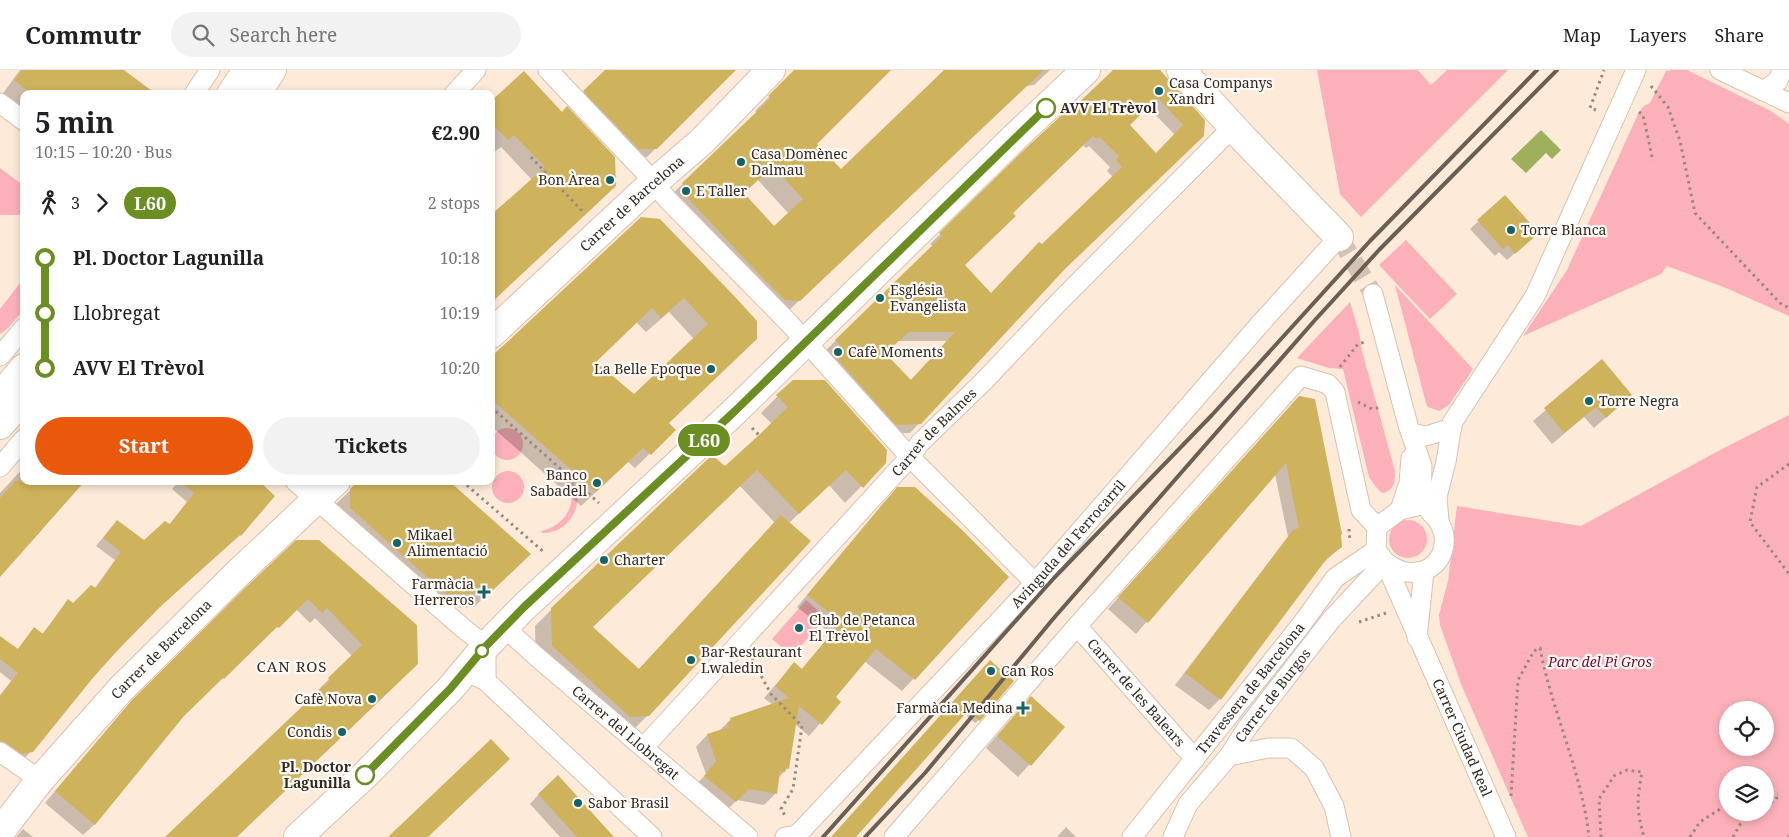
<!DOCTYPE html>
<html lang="en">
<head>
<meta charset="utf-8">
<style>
  :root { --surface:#fff; --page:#f2f2f2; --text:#202124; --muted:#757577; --line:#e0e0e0; --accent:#ea580c }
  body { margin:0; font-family:"Noto Serif",serif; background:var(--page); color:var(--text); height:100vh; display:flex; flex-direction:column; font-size:19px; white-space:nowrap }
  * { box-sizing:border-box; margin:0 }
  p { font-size:16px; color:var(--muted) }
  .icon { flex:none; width:28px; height:28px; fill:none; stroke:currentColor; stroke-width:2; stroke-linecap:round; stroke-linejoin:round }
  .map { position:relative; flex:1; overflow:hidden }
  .side { position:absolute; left:20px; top:20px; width:475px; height:395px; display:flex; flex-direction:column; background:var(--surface); border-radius:10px; box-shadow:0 2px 8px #0003 }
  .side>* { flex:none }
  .badge { padding:0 10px; border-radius:16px; font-size:18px; line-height:32px }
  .fabs { position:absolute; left:1719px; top:631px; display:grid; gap:10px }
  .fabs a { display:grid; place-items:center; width:55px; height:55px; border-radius:50%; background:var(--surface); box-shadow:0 2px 8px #0003; font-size:25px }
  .map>.badge { position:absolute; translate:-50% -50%; box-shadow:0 0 0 2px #fff }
  .legs { display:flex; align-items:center; gap:8px; height:55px; padding:0 15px; font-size:16px }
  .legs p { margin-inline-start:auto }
  .headline { display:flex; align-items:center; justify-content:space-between; height:85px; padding:0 15px }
  h1 { font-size:28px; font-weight:700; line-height:38px }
  .primary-button { display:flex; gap:10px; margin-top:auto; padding:10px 15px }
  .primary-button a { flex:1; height:58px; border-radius:30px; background:var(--accent); color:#fff; font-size:20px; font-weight:700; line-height:58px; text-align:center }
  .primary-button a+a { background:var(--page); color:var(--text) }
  ul { padding:0 15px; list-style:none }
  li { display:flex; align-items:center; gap:18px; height:55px; font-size:19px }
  li i { display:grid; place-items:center; width:8px; height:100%; margin:0 6px; background:currentColor }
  li i::after { content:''; width:12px; height:12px; margin:-6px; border:4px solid; border-radius:50%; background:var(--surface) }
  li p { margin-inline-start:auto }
  li:first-child i { background:linear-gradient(#0000 50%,currentColor 0) }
  li:last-child i { background:linear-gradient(currentColor 50%,#0000 0) }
  header { display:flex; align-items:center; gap:30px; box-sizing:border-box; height:70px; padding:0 25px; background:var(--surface); border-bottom:1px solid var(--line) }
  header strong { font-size:24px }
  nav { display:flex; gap:28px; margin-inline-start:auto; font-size:18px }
  .search { width:350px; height:45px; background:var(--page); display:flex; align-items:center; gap:12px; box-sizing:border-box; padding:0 18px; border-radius:28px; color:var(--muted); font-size:19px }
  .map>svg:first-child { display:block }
</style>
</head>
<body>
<header>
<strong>Commutr</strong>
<div class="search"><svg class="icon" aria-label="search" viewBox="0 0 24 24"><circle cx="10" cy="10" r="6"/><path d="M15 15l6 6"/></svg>Search here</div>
<nav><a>Map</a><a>Layers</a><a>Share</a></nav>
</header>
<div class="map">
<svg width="1789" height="767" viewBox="0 0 1789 767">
  <rect width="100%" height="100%" fill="#fdead9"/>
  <g fill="#fcb1ba" fill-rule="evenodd">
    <polygon points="1317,0 1418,0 1431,15 1447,0 1508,0 1361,147 1340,124"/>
    <polygon points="1671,0 1687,0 1771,41 1789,54 1789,246 1726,218 1667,196 1661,204 1523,266 1567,200 1639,42 1644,36 1650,33 1666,1"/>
    <polygon points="0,98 24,116 24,145 0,145"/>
    <polygon points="1406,170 1457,224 1430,249 1379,195"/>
    <polygon points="24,208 24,239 8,258 0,264 0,239"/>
    <polygon points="1395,215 1473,299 1449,335 1439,341 1428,337 1426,333"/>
    <path d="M1350 232 1359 262 1362 281 1395 401C1395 412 1394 421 1382 423L1376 417 1369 407 1343 299 1329 298 1297 288Z"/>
    <path d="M1789 345V767H1528L1461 614 1440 555 1439 545 1448 511 1457 436 1581 456 1720 380ZM1728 640H1765V678H1728ZM1728 705H1765V742H1728Z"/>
    <circle cx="507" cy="374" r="16"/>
    <circle cx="508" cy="417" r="16"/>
    <path d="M561 402C592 417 576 464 542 463V461C562 456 578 437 569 416 567 411 563 407 560 403Z"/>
    <circle cx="1408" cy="469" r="19"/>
    <polygon points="806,530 826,548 792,586 772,569"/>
  </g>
  <polygon fill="#9eb05c" points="1541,60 1561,80 1552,89 1546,83 1526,103 1511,89"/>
  <g fill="#0003" fill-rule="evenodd">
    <polygon points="20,0 122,0 153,24 24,24 24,43 1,26"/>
    <polygon points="607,0 735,0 647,87 630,87 576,30"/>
    <path d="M796 0H889L816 74 841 100 946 0H1050L1034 15 1026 16 784 245 668 128 757 43 755 41ZM758 110 789 144 774 158 743 124Z"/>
    <path d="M1115 0H1158L1204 50 910 363 886 364 824 292 831 285 826 280 933 176 930 174 1026 80 1068 45ZM1148 37 1175 65 1156 84 1129 55ZM1083 75 1086 78 1089 76 1110 97 1107 101 1113 107 990 225 964 196 1012 144ZM898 271H947L910 311 884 283Z"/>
    <polygon points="491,32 562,43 614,88 532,110 501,77 494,82 491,79"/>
    <polygon points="1505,127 1530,170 1507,190 1499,182 1495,186 1470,159"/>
    <path d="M641 149 756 268 667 354 674 360 635 398 628 392 581 436 491 356V288ZM669 242 694 269 634 326 594 293 636 252 646 262Z"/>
    <polygon points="1602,291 1631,325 1594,358 1584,347 1552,374 1533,351"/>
    <path d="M793 311 885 392 845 433 829 415 789 453 648 645 631 662 536 593 535 556 552 539 725 398 772 354 761 343ZM739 415 775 453 638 600 591 557Z"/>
    <polygon points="1299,327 1341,477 1322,494 1220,629 1209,640 1175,615 1288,467 1275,404 1136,564 1108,539"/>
    <polygon points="24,397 24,411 42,460 0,506 0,423"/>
    <polygon points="179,411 257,411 240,465 153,542 92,608 24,689 0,682 0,625 11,611 0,602 0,567 17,580 34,559 42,564 69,531 73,534 95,518 115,490 96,476 117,451 144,472 169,455 187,432 172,419"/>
    <polygon points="360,411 514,499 474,537 431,538 335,435"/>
    <polygon points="886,430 1007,508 902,621 864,591 834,627 839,632 809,666 795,654 788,698 778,708 775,724 764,735 737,730 724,743 693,718 706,704 696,677 707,665 719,661 731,649 773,635 764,628 794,594 801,600 831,564 797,537"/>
    <polygon points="297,472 416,555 236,767 167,767 320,621 318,620 352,586 315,548 310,553 296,539 182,646 94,755 83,765 45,733 122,642 247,518"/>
    <polygon points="990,592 1012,611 979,650 975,653 964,643 853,767 832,767"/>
    <polygon points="1020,639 1064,657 1018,707 986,678"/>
    <polygon points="539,724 613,767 560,767 530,734"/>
    <polygon points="1066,757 1076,767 1057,767"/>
    <polygon points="23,759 33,767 16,767"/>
  </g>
  <g fill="#cfb35c" fill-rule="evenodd">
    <polygon points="22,0 124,0 156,24 32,24 14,10"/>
    <polygon points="605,0 736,0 657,79 639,79 583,21"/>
    <path d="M794 0H891L817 74 841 99 944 0H1044L800 231 785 230 758 203 683 123 686 119 682 113 771 28 768 26ZM773 96 803 129 774 156 744 123Z"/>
    <path d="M1113 0H1160L1205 50 1204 66 1065 199 921 354 896 355 838 290 839 289 833 282 840 275 835 270 942 166 939 163 1025 79 1066 41 1068 43ZM1158 28 1183 55 1156 83 1130 55ZM1093 66 1097 69 1099 67 1119 86 1116 90 1122 97 1042 174 1039 172 991 223 965 195 1016 146 1013 143ZM909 262H955L911 310 885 283Z"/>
    <polygon points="524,1 562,42 567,36 615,87 616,116 491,233 491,145 545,97 514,65 508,70 491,53 491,31"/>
    <polygon points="1505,125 1539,163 1515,184 1508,175 1503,179 1477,150"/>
    <path d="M641 147 660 149 738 230 757 251V269L669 353 676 360 651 385 643 378 596 422 491 329V287ZM684 228 708 254 634 324 596 292 652 238 661 248Z"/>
    <polygon points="1602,289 1632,325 1606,348 1596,337 1564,363 1544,338"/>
    <polygon points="793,310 825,310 887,380 886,393 863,418 846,400 799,444 757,400 593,557 639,599 781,445 811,471 649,646 630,647 552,576 551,538 712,385 725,396 759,365 788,337 776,325"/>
    <polygon points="1299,326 1315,329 1342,464 1341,465 1342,477 1328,487 1221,630 1185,603 1293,460 1299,458 1286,393 1148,553 1118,527"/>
    <polygon points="15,411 85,411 0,507 0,428"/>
    <polygon points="180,411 259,411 275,426 241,466 240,465 160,537 115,583 92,609 33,682 22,684 6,673 0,671 0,626 18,603 0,589 0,566 18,579 34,557 43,564 68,529 73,533 91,515 96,518 121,482 103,468 117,450 144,470 165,451 170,454 194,423"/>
    <polygon points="358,411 449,411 531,484 490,523 446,524 350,438 350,419"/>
    <polygon points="897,417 915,417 960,458 1009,507 915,610 876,579 836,627 841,632 822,655 799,636 789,699 786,698 785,702 780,701 777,724 749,719 736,732 704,706 716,691 707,664 729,657 727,653 731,651 730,648 789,628 775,616 794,592 802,599 841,552 807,525"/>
    <polygon points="296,470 319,470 417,555 418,594 237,767 165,767 330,610 328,608 362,575 327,538 322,543 308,529 279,558 277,557 224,609 223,608 184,646 95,755 55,721 132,630 246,517"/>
    <polygon points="990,590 1014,611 980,651 968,641 856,767 831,767"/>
    <polygon points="1031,626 1065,657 1031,696 997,666"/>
    <polygon points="491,669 510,689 428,767 388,767"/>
    <polygon points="558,705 614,767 577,767 538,724"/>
  </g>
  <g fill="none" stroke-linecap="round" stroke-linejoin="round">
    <polyline stroke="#d4c3b4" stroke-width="19" stroke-dasharray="19 9" stroke-linecap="butt" points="1339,167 1373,224"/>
    <defs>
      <g id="street">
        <polyline points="548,0 642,99 668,130 789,253 910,387 1035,513"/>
        <polyline points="1720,0 1789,33"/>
        <polyline points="1763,21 1778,11 1782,0"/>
        <polyline points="194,24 210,0"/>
        <polyline points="454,24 476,0"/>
        <polyline points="0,33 24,51"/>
        <polyline points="1373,224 1408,355 1422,396 1421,435"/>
        <polyline points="0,286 24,258"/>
        <polyline points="1411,363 1426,366 1452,358"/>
        <polyline points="0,397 24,369"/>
        <polyline points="295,411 464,559 486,576 486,611"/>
        <path id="s1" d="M1421 435 1400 440 1377 457 1376 480 1385 492 1506 767"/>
        <polyline points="1400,440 1409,413 1411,388"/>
        <polyline points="1439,451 1437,427 1446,392 1452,353 1535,226 1636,0"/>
        <path d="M1385 492C1391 496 1398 501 1406 502 1442 508 1458 465 1430 442"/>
        <path id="s2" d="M1077 556 1195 689"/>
        <path id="s3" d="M504 557 537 587 748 767"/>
        <polyline points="1417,568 1424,501"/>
        <polyline points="476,606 486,611 652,767"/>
        <path id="s4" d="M644 677 910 387 920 373 983 312 1059 232 1233 57"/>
        <polyline points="0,682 40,710"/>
        <polyline points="1229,686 1268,678 1291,678 1314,698 1334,736 1341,767"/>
        <path id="s5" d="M785 767 797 765 1035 513 1260 254 1339 167"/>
        <polyline points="894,767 1077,556 1301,306 1328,314 1335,322 1361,440 1377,457"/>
        <path id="s6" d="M1132 767 1301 555 1335 508 1376 480"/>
        <path id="s7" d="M1173 767 1188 734 1229 686 1247 658 1331 550 1385 492"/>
      </g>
      <g id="secondary">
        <polyline points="1181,0 1243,68 1339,167"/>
        <path id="s8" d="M491 264 642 123 702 71 771 0"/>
        <path id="s9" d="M0 762 40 710 121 619 235 506 336 411"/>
        <polyline points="298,767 365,705 450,619 486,576 524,537 735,341 1014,68 1086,0"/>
      </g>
      <g id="primary">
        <polyline points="231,24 247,0"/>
        <polyline points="256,24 272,0"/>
        <polyline points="0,326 24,298"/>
        <polyline points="0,355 24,328"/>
      </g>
    </defs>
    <use href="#street" stroke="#d8c2ae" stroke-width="21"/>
    <use href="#secondary" stroke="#d8c2ae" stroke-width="30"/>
    <use href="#primary" stroke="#d8c2ae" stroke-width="30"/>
    <g stroke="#978a7d" stroke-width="3" stroke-dasharray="2.5 4" stroke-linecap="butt">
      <polyline points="1651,16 1668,37 1680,71 1695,143 1780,233 1789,238"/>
      <polyline points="1596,40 1590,38 1604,0"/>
      <polyline points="1639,42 1643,45 1653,91"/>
      <polyline points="531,87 584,143"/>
      <polyline points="1340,297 1358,274 1365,272"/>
      <polyline points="1358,332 1372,339 1382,337"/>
      <polyline points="491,337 599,433"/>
      <polyline points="752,358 759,365"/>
      <polyline points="1789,394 1757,417 1750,452 1789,504"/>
      <polyline points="462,411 545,483"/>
      <polyline points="1349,459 1350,472"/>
      <polyline points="1359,552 1386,543"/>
      <polyline points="752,589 771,624 802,656 793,719 781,739 786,747"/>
      <path d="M1511 726 1518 610 1534 581 1540 578C1552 642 1582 702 1589 767"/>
      <polyline points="1765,727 1778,724"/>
      <polyline points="1765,735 1776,730 1778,724"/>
      <path d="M1601 767 1599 729 1614 706 1627 700 1642 702C1637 730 1636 739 1644 767"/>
      <polyline points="1690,767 1700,752 1728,734"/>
      <polyline points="1733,767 1746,744 1748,742"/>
      <polyline points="1788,767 1789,766"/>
    </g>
    <use href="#street" stroke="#fff" stroke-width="19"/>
    <use href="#secondary" stroke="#fff" stroke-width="28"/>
    <use href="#primary" stroke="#fff" stroke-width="28"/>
    <g stroke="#6a5f54" stroke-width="4">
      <polyline points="823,767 1054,508 1212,345 1370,171 1537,0"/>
      <polyline points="865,767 925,703 1053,549 1315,250 1379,180 1557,0"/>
    </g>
  </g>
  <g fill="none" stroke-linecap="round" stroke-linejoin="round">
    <defs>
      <polyline id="line-1" points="365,705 450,619 486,576 524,537 735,341 1046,38"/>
    </defs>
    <use href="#line-1" stroke="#fff" stroke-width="11"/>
    <use href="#line-1" stroke="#6b8e23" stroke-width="8"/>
  </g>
  <g fill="#146367" stroke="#fffaf6" stroke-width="2">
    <circle cx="1159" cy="21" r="5"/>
    <circle cx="741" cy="92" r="5"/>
    <circle cx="610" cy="110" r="5"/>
    <circle cx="686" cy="121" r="5"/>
    <circle cx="1511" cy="160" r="5"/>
    <circle cx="880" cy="228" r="5"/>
    <circle cx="838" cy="282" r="5"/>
    <circle cx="711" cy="299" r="5"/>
    <circle cx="1589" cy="331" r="5"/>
    <circle cx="597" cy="413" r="5"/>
    <circle cx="397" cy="473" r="5"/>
    <circle cx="604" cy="490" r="5"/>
    <path d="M481.5 514.5h5v5h5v5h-5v5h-5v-5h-5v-5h5z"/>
    <circle cx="799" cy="558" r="5"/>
    <circle cx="691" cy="590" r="5"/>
    <circle cx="991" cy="601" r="5"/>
    <circle cx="372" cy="629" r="5"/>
    <path d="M1020.5 630.5h5v5h5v5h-5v5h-5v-5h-5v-5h5z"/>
    <circle cx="342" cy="662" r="5"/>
    <circle cx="578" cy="733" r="5"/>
  </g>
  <g fill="#fff" stroke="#6b8e23" stroke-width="2.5">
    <circle cx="1046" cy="38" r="9"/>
    <circle cx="482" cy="581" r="6"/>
    <circle cx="365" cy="705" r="9"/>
  </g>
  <g text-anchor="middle" stroke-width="4.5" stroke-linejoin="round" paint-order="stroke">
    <g font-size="14" fill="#312921" stroke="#fffaf6" text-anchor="start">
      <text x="1169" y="18">Casa Companys<tspan x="1169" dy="16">Xandri</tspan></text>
      <text x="751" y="89">Casa Domènec<tspan x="751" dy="16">Dalmau</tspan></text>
      <text x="600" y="115" text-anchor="end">Bon Àrea</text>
      <text x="696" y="126">E Taller</text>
      <text x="1521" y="165">Torre Blanca</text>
      <text x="890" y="225">Església<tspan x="890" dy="16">Evangelista</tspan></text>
      <text x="848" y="287">Cafè Moments</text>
      <text x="701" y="304" text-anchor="end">La Belle Epoque</text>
      <text x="1599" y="336">Torre Negra</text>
      <text x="587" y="410" text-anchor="end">Banco<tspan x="587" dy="16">Sabadell</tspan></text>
      <text x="407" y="470">Mikael<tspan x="407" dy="16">Alimentació</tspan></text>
      <text x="614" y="495">Charter</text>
      <text x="474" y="519" text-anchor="end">Farmàcia<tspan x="474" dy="16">Herreros</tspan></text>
      <text x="809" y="555">Club de Petanca<tspan x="809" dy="16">El Trèvol</tspan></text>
      <text x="701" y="587">Bar-Restaurant<tspan x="701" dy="16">Lwaledin</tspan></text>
      <text x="1001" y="606">Can Ros</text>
      <text x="362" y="634" text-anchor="end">Cafè Nova</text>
      <text x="1013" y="643" text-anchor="end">Farmàcia Medina</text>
      <text x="332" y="667" text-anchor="end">Condis</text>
      <text x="588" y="738">Sabor Brasil</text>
    </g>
    <g font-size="14" font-weight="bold" fill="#312921" stroke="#fffaf6" text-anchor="start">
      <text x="1060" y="43">AVV El Trèvol</text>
      <text x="351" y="702" text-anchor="end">Pl. Doctor<tspan x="351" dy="16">Lagunilla</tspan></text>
    </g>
    <g font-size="14" fill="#312921" stroke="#fffaf6">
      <text dy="5" stroke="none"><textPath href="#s8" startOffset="192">Carrer de Barcelona</textPath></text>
      <text dy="5" stroke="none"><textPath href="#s4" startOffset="428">Carrer de Balmes</textPath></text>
      <text dy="5" stroke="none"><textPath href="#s5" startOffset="410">Avinguda del Ferrocarril</textPath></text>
      <text dy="5" stroke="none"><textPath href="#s9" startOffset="244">Carrer de Barcelona</textPath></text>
      <text dy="5" stroke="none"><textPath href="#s6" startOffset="190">Travessera de Barcelona</textPath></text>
      <text dy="5" stroke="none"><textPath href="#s2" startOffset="89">Carrer de les Balears</textPath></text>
      <text dy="5" stroke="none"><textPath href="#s7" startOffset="174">Carrer de Burgos</textPath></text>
      <text dy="5" stroke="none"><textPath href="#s3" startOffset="161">Carrer del Llobregat</textPath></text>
      <text dy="5" stroke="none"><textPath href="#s1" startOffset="280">Carrer Ciudad Real</textPath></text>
    </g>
    <g font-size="14" font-style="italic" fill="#79092d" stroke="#fffaf6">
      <text x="1600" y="597">Parc del Pi Gros</text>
    </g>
    <g font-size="15" letter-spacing="1" fill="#312921" stroke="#fffaf6">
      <text x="292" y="602">CAN ROS</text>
    </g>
  </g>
</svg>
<div class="fabs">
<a><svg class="icon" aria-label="locate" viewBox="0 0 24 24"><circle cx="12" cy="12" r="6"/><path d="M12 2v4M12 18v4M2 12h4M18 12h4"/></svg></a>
<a><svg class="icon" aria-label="layers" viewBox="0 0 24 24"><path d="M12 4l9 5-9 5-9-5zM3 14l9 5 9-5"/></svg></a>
</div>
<b class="badge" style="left:704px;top:370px;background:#6b8e23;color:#fff">L60</b>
<section class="side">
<div class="headline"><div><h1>5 min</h1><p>10:15 – 10:20 · Bus</p></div><b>€2.90</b></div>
<div class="legs"><svg class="icon" aria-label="walk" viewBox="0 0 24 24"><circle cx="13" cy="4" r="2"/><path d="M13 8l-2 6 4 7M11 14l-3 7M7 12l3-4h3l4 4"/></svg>3<svg class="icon" aria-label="forward" viewBox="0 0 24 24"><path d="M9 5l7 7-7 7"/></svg><b class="badge" style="background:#6b8e23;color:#fff">L60</b><p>2 stops</p></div>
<ul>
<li><i style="color:#6b8e23"></i><b>Pl. Doctor Lagunilla</b><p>10:18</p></li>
<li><i style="color:#6b8e23"></i><span>Llobregat</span><p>10:19</p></li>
<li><i style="color:#6b8e23"></i><b>AVV El Trèvol</b><p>10:20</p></li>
</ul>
<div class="primary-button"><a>Start</a><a>Tickets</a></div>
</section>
</div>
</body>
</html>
